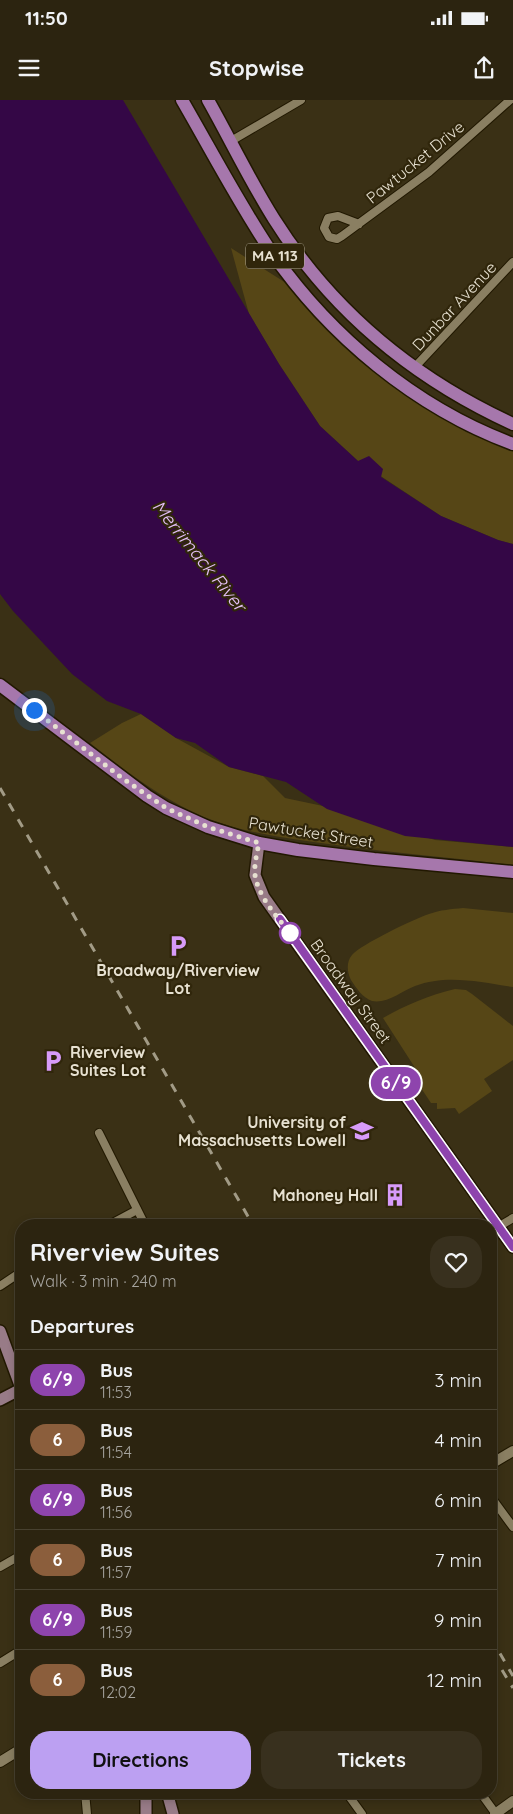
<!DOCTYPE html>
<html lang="en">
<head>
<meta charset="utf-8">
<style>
  :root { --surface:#2c2410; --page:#38301e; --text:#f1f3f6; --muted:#a6a49f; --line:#484130; --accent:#bca0f2 }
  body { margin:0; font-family:Quicksand,sans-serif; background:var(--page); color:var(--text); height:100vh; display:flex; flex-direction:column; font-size:19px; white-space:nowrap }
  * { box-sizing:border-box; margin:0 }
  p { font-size:16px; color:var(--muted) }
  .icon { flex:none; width:28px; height:28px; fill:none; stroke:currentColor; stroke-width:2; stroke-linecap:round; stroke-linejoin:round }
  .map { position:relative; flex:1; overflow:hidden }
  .drawer { position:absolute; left:15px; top:1119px; width:482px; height:580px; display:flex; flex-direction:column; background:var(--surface); border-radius:20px; box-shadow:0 2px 8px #0003,0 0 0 1px var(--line) }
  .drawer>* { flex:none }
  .badge { padding:0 10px; border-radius:16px; font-size:18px; line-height:32px }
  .you { position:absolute; width:25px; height:25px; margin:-12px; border:4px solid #fff; border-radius:50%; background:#1a73e8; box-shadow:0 0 0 8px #1a73e833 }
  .map>.badge { position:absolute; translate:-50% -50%; box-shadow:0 0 0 2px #fff }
  h2 { padding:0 15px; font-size:19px; line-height:45px }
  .round { display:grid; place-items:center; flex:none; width:52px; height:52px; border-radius:20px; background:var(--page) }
  .head { display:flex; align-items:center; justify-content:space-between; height:85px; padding:0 15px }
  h1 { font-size:24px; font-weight:700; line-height:38px }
  .action { display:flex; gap:10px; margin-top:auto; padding:10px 15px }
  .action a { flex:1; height:58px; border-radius:20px; background:var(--accent); color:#111; font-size:20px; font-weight:700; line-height:58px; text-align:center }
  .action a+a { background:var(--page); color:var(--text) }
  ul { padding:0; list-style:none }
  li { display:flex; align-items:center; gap:15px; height:60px; padding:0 15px; border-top:1px solid var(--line) }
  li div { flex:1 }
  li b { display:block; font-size:19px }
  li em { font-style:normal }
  li .badge { min-width:55px; font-weight:700; text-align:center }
  .status { display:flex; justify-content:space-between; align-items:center; height:35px; padding:0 25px; background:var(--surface); direction:ltr }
  .status svg { height:14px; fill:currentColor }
  header { display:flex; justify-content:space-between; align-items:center; height:65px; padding:0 15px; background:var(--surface); font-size:22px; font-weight:700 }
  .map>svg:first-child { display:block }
</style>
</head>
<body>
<div class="status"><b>11:50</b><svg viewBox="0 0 49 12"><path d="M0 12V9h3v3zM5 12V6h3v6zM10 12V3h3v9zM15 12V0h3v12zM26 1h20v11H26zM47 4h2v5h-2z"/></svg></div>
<header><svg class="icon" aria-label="menu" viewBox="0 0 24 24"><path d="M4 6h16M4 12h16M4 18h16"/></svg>Stopwise<svg class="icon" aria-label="share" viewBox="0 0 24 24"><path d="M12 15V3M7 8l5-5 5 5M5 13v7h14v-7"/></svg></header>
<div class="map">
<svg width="513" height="1714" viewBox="0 0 513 1714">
  <rect width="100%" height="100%" fill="#3a3015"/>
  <g fill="#564616">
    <polygon points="231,148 286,183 337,238 383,278 466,332 513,351 513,444 498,440 441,416 358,361 320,326 279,264 249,214"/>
    <path d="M141 614 176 638 229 667 263 676 285 698 323 706 435 740 513 747V765C454 758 395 753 336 745 291 739 246 734 204 717 162 699 125 671 90 643L122 623Z"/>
    <path d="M463 808 513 813V887C480 882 447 874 415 886 402 891 387 904 372 901 363 898 356 888 351 880 347 872 346 862 352 855 360 845 416 818 429 814 440 810 452 809 463 808Z"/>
    <path d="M455 889 466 890 472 894 513 926V960L484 979 492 991 459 1014 455 1008 437 1009V1003H431L415 979 419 974 383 918C406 905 429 895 455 889Z"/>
  </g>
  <polygon fill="#340746" points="0,0 123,0 279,264 320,326 358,361 369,356 383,369 381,377 441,416 498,440 513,444 513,747 405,736 327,709 286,682 229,667 195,643 176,638 141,614 107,601 72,574 13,511 0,494"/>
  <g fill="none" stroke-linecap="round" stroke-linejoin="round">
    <defs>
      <g id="minor">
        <polyline points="231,41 301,0"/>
        <polyline points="359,124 338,116 328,118 324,128 329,137 337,139 342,136 429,72 510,0"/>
        <polyline points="414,268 513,162"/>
        <polyline points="99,1033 145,1125"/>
        <polyline points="109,1125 137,1110"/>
        <polyline points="498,1127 513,1118"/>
        <polyline points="0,1186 21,1172"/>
        <polyline points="491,1397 513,1427"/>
        <polyline points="0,1467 21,1455"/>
        <polyline points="0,1563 21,1550"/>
        <polyline points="85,1692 87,1714"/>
        <polyline points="346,1692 362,1714"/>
        <polyline points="480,1692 496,1714"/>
      </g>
      <g id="tertiary">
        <polyline points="491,1364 513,1351"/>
        <polyline points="0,1662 21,1649"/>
        <polyline points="495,1714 513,1701"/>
      </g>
      <g id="secondary">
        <polyline points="259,743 255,775 264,797 513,1147"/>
        <polyline points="0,1231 21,1288"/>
        <polyline points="0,1300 21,1289"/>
        <polyline points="167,1692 173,1714"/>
        <polyline points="146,1714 146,1692"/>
      </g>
      <g id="primary">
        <path d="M182 0C211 50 238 102 270 150 329 236 416 308 513 344"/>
        <path d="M208 0C230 39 250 81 274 119 332 211 415 279 513 324"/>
        <polyline points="0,585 147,696 166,708 208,727 259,743 298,750 374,759 513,772"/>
      </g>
    </defs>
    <use href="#minor" stroke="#211800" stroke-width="10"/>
    <use href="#tertiary" stroke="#211800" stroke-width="12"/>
    <use href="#secondary" stroke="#211800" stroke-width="14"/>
    <use href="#primary" stroke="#211800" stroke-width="15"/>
    <use href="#minor" stroke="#8a7f62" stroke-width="8"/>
    <use href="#tertiary" stroke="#8a7f62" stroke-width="10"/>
    <use href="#secondary" stroke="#987b87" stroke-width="11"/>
    <use href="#primary" stroke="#a677ac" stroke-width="12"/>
    <g stroke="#a29b86" stroke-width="3" stroke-dasharray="9 9" stroke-linecap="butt">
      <polyline points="0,688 253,1125"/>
      <polyline points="491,1538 513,1576"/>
      <polyline points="502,1570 513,1588"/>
    </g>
  </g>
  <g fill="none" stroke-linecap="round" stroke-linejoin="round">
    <defs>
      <polyline id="line" points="280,819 513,1147"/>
    </defs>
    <use href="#line" stroke="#fff" stroke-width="11"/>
    <use href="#line" stroke="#8e44ad" stroke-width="8"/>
    <path stroke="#e7e1d1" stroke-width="5" stroke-dasharray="0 9" d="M34 610 122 678 166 708 208 727 259 743C257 753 254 764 255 775 258 796 277 817 290 833"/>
  </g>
  <defs>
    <symbol id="parking-bare" viewBox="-9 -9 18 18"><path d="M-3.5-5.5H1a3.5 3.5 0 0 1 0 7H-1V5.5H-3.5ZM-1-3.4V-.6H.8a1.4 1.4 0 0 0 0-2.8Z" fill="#d79bf9" stroke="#30260b" stroke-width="2.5" paint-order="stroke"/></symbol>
    <symbol id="university-bare" viewBox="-9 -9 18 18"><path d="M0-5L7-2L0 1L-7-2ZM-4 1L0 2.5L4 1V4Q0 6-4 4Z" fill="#d79bf9" stroke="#30260b" stroke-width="2.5" paint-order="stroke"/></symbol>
    <symbol id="building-bare" viewBox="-9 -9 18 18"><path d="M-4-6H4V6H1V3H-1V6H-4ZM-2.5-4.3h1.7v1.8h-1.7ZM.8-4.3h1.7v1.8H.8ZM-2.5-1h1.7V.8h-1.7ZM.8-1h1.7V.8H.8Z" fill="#d79bf9" stroke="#30260b" stroke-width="2.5" paint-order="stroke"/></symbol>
  </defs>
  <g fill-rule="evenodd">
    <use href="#parking-bare" x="162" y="830" width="32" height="32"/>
    <use href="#parking-bare" x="37" y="945" width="32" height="32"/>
    <use href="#university-bare" x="346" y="1015" width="32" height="32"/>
    <use href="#building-bare" x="379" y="1079" width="32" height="32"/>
  </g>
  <circle fill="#fff" stroke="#8e44ad" stroke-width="2.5" cx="290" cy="833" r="10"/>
  <g text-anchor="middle" stroke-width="4.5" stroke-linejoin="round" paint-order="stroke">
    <rect fill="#30260b" stroke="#b0a996" stroke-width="1" x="246" y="143.5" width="58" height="25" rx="4"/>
    <g font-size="15" font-weight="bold" fill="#e7e1d1">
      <text x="275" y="161">MA 113</text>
    </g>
    <g font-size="16" fill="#e7e1d1" stroke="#30260b">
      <text transform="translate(415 62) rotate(-39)" y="6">Pawtucket Drive</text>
      <text transform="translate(454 206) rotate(-47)" y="6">Dunbar Avenue</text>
      <text transform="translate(311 732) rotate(9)" y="6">Pawtucket Street</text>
      <text transform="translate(351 891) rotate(54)" y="6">Broadway Street</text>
    </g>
    <g font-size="16" font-weight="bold" fill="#e7e1d1" stroke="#30260b" text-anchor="end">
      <text x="178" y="876" text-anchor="middle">Broadway/Riverview<tspan x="178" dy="18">Lot</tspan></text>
      <text x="70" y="958" text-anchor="start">Riverview<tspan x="70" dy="18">Suites Lot</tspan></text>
      <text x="346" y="1028">University of<tspan x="346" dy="18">Massachusetts Lowell</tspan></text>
      <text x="378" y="1101">Mahoney Hall</text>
    </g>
    <g font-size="18" font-style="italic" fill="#e5c1f9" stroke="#30260b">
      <text transform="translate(199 456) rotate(51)" y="6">Merrimack River</text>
    </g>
  </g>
</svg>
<div class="you" style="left:34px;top:610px"></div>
<b class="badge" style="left:396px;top:983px;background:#8e44ad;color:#fff">6/9</b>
<section class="drawer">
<div class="head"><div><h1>Riverview Suites</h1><p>Walk · 3 min · 240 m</p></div><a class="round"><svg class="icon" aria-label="heart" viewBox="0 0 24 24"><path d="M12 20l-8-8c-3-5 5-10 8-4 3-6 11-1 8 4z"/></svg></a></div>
<h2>Departures</h2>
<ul>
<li><span class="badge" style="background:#8e44ad;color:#fff">6/9</span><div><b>Bus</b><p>11:53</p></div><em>3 min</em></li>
<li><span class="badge" style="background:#8b5e3c;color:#fff">6</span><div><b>Bus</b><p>11:54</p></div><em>4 min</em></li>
<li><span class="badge" style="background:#8e44ad;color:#fff">6/9</span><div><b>Bus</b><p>11:56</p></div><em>6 min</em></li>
<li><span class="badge" style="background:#8b5e3c;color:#fff">6</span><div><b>Bus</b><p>11:57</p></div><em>7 min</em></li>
<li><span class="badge" style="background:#8e44ad;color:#fff">6/9</span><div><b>Bus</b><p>11:59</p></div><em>9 min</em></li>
<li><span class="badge" style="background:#8b5e3c;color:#fff">6</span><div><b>Bus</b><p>12:02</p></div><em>12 min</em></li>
</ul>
<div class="action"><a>Directions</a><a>Tickets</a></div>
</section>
</div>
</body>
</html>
